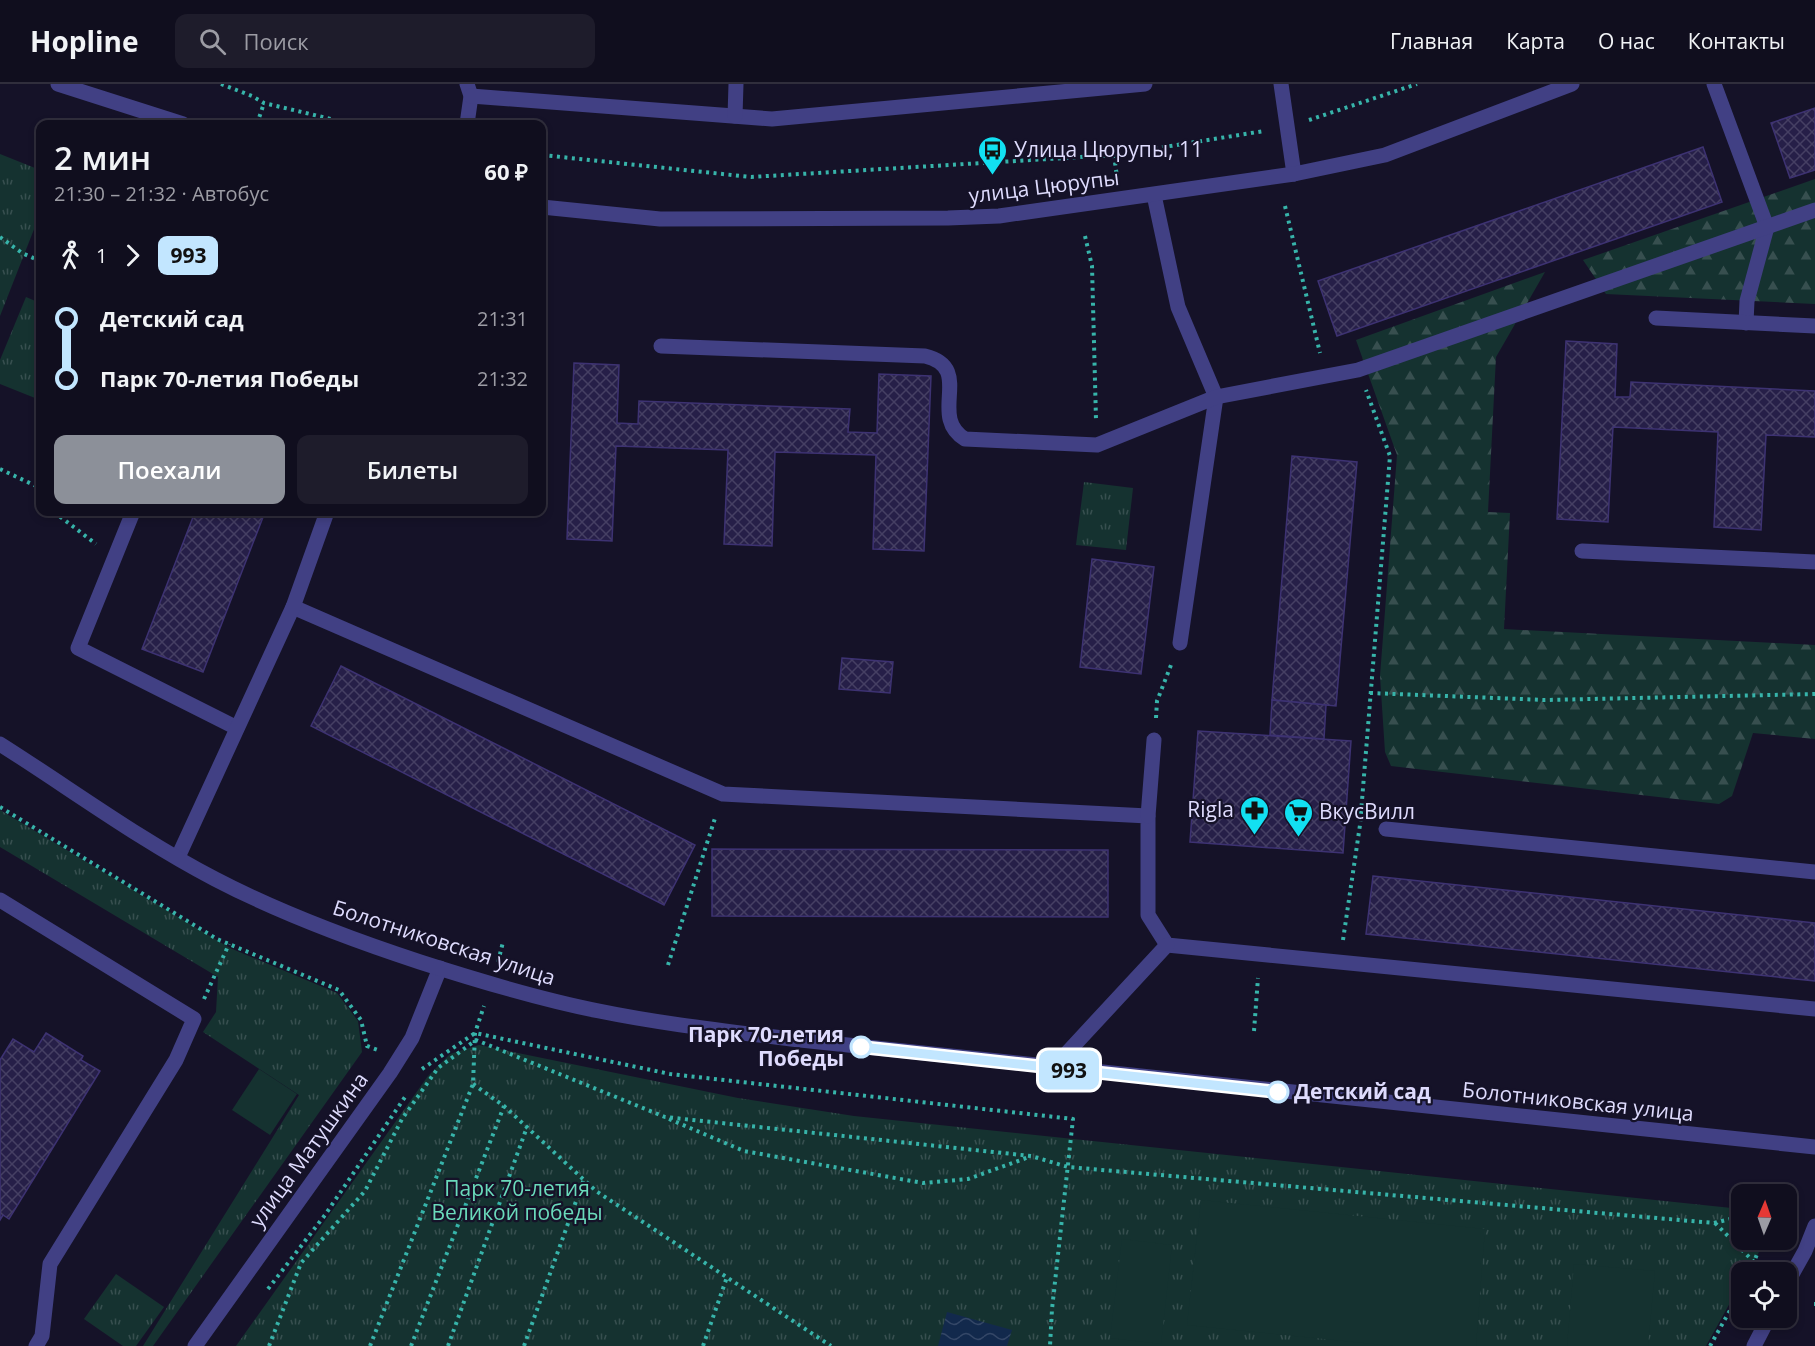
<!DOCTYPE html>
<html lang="ru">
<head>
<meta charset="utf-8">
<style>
  :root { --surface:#100e1e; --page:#1e1c2b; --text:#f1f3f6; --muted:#9c9ca4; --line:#302e3c; --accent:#8c9099 }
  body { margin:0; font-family:"Open Sans",sans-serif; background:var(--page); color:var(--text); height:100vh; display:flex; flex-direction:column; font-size:22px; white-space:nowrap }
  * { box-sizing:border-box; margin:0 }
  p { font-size:20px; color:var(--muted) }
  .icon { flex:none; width:33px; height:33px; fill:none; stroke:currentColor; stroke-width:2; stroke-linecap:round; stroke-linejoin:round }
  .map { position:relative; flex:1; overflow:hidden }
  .sheet { position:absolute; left:36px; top:36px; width:510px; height:396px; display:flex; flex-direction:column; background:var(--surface); border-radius:12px; box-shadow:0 3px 9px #0003,0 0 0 2px var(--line) }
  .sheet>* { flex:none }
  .badge { padding:0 12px; border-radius:9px; font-size:21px; line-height:39px }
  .needle { width:39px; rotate:2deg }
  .fabs { position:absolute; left:1731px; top:1100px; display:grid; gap:12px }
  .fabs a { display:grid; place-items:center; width:66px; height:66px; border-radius:12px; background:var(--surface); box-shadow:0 3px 9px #0003,0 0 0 2px var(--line); font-size:30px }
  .map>.badge { position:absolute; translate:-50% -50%; box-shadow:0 0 0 3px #fff }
  .legs { display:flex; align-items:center; gap:9px; height:66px; padding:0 18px; font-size:20px }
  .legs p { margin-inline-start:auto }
  .headline { display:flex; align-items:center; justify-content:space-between; height:102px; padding:0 18px }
  h1 { font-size:33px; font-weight:600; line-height:45px }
  .button { display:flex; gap:12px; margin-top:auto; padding:12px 18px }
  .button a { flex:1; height:69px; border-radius:12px; background:var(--accent); color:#fff; font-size:24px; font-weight:600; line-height:69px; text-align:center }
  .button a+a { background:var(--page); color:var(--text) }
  ul { padding:0 18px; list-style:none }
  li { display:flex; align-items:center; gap:21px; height:60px; font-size:22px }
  li i { display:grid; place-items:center; width:9px; height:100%; margin:0 8px; background:currentColor }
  li i::after { content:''; width:15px; height:15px; margin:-8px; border:4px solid; border-radius:50%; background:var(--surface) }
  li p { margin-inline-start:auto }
  li:first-child i { background:linear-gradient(#0000 50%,currentColor 0) }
  li:last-child i { background:linear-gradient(currentColor 50%,#0000 0) }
  header { display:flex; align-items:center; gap:36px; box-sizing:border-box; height:84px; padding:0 30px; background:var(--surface); border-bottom:2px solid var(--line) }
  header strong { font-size:28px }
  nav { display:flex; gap:33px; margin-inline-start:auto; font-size:21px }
  .search { width:420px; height:54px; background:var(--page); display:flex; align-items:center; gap:15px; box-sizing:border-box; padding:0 21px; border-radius:12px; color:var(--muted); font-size:22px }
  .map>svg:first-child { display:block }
</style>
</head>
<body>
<header>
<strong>Hopline</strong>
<div class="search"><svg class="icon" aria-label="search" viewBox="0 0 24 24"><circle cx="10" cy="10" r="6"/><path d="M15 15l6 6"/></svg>Поиск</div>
<nav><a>Главная</a><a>Карта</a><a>О нас</a><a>Контакты</a></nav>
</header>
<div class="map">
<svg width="1815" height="1262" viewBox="0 0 1815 1262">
  <defs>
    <pattern id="grass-tufts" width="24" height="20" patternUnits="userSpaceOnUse" patternTransform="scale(1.5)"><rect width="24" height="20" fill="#153230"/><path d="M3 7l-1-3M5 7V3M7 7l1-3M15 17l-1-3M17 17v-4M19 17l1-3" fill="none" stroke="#374f4f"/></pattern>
    <pattern id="forest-firs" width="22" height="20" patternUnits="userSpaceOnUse" patternTransform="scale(1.5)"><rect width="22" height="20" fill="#153230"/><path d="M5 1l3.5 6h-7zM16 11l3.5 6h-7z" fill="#374f4f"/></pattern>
    <pattern id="water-waves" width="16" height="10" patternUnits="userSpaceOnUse" patternTransform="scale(1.5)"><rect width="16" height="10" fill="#12294c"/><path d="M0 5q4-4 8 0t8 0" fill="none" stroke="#344767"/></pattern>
    <pattern id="building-cross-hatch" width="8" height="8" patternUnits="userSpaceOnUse" patternTransform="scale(1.5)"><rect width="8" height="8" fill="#261f48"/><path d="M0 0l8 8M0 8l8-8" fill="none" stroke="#453f63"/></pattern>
  </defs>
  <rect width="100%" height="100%" fill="#151228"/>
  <g fill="url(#grass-tufts)">
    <polygon points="0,70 40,86 40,130 0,232"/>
    <polygon points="26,213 40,219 40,316 0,300 0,276"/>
    <polygon points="1084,398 1133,404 1126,466 1076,461"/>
    <polygon points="0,726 230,864 337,909 358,937 362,968 153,1262 143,1262 299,1011 203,948 216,928 218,893 0,763"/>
    <polygon points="479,961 738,1014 854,1032 1741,1125 1742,1155 1766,1155 1748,1188 1742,1188 1741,1199 1706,1262 236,1262 428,992 450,970"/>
    <polygon points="116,1190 164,1223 136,1262 123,1262 84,1235"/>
  </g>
  <g fill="url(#forest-firs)">
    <polygon points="1815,95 1815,220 1606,210 1583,176"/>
    <polygon points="1545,188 1496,273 1488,428 1510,429 1504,545 1815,561 1815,655 1753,649 1732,712 1719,720 1391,682 1385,668 1380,592 1397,371 1356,256"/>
  </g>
  <g fill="#153230">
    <polygon points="259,985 297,1010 270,1051 232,1026"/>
    <polygon points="1201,1116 1485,1145 1476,1262 1393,1262 1187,1241"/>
    <polygon points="1122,1155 1172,1161 1161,1260 1110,1254"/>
    <polygon points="1574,1180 1655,1187 1648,1262 1567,1262"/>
  </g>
  <polygon fill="url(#water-waves)" points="947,1228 1012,1246 1007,1262 938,1262"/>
  <g fill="url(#building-cross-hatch)" stroke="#3d3272" stroke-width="1.5">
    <polygon points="1815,24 1815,86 1790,94 1771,39"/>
    <polygon points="1703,63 1722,118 1337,252 1318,197"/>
    <polygon points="1566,257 1617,260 1615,313 1630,313 1631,298 1815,307 1815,353 1766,351 1761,446 1714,443 1718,348 1613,343 1608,438 1557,435"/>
    <polygon points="574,279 619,281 617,339 638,340 639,317 850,325 848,348 877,349 879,290 931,292 924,467 873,465 876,371 775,368 772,462 724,460 728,366 616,362 612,457 567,455"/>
    <polygon points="1292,372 1357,378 1336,622 1272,616"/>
    <polygon points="195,428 265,428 203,588 142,565"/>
    <polygon points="1092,475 1154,483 1141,590 1080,583"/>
    <polygon points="842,574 893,578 890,609 839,605"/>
    <polygon points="341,582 695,761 664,821 311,642"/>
    <polygon points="1272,616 1326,621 1324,655 1270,651"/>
    <polygon points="1198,647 1351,657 1343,769 1190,758"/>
    <polygon points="712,765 1108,766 1108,833 712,832"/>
    <polygon points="1373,792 1815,839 1815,897 1366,850"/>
    <polygon points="46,949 83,972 81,976 100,987 9,1135 3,1131 0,1136 0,976 13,955 34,968"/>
  </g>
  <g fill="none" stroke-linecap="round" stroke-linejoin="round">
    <g stroke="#37b4aa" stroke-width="4" stroke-dasharray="3 4.5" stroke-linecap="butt">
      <polyline points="221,0 252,12 264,19 352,40"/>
      <polyline points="1309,36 1417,0"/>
      <polyline points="257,40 264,19"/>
      <polyline points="542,71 751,93 1114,71 1264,47"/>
      <polyline points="1114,71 1117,93"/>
      <polyline points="1285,122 1320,269"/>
      <polyline points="1085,152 1092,182 1096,336"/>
      <polyline points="0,153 22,169 40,177"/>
      <polyline points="0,385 36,402 40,408"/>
      <polyline points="54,428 96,460"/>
      <polyline points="1370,609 1545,616 1815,610"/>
      <polyline points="1156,634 1157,617 1171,581"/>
      <polyline points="0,723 217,855 339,906 361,936 367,962 378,966"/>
      <polyline points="1343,856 1360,741 1390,372 1366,306"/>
      <polyline points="498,878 503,858"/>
      <polyline points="668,881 716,731"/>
      <polyline points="204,915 229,860"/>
      <polyline points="1254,947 1258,894"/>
      <polyline points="422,985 475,949 670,990 1073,1035 1052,1225 1050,1262"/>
      <polyline points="473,1000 504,1022 596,1107 831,1262"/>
      <polyline points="669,1035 744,1067 923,1099 968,1095 1029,1073"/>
      <polyline points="1715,1139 1755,1179"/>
      <polyline points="1750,1188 1763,1155"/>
      <polyline points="268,1205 325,1131 405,1013"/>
      <polyline points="1814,1220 1815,1220"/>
      <polyline points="269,1262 301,1179 365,1107 402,1035 438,984 476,956 665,1033 1031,1072 1068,1083 1714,1139 1742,1132"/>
      <polyline points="370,1262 473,1000 475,949 484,922"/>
      <polyline points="411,1262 504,1022"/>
      <polyline points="448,1262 527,1043"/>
      <polyline points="524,1262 584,1095"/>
      <polyline points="703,1262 727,1193"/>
      <polyline points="1710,1262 1742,1205"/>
    </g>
    <g stroke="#414084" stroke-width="15">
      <polyline points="467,0 471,12 467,40"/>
      <polyline points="1281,0 1294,90"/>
      <polyline points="1714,0 1767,143 1747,217 1746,239"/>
      <polyline points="471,12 772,35 1145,0"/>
      <polyline points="735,32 736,0"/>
      <polyline points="1154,111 1178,223 1216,313 1180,559"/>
      <polyline points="1656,234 1815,242"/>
      <path d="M661 262 925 272C975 284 927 332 965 355L1097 361 1216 313 1358 286 1815 126"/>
      <polyline points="133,428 78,564 237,644"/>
      <polyline points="1582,467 1815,478"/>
      <polyline points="293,523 723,710 1148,732 1148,831 1167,861 1815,925"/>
      <polyline points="1148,732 1154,656"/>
      <polyline points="1386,745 1815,788"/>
      <polyline points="178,773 293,523 327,428"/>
      <polyline points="0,816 194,935 176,976 50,1180 42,1252 36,1262"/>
      <polyline points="1053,984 1167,861"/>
    </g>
    <g stroke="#414084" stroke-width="15">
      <polyline points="58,0 183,40"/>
      <polyline points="542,123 660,135 948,134 999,132 1294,90 1385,71 1572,0"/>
      <polyline points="1786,1201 1805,1167 1815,1142"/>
      <polyline points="195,1262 390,989 412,954 440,884"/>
      <polyline points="1754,1262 1769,1233"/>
    </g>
    <path stroke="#414084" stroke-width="15" d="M0 660C71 705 140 756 215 795 280 829 350 855 420 878 479 897 538 915 599 927 662 940 727 947 791 955L1815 1063"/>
  </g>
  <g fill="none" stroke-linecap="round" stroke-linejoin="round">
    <defs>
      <polyline id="line-1" points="861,963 1278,1008"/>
    </defs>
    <use href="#line-1" stroke="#fff" stroke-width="14"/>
    <use href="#line-1" stroke="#c2e6ff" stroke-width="9"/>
  </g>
  <defs>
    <symbol id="bus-pin" viewBox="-11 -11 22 30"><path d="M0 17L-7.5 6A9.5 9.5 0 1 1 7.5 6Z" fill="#12e0f2" stroke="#151228"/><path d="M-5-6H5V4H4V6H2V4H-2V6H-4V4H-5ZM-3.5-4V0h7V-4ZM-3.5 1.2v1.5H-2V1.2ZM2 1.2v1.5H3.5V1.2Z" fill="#111"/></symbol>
    <symbol id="pharmacy-pin" viewBox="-11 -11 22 30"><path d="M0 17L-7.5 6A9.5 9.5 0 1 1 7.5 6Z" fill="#12e0f2" stroke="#151228"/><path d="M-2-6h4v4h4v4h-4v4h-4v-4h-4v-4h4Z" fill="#111"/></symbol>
    <symbol id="supermarket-pin" viewBox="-11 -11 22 30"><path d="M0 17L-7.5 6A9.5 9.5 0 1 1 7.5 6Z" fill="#12e0f2" stroke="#151228"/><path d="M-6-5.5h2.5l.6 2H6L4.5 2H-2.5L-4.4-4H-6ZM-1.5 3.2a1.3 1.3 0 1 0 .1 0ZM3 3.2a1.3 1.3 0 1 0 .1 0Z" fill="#111"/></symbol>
  </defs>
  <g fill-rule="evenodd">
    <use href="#bus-pin" x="976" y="50" width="33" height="45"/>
    <use href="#pharmacy-pin" x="1238" y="710" width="33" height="45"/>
    <use href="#supermarket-pin" x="1282" y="712" width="33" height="45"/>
  </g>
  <g fill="#fff" stroke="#c2e6ff" stroke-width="3">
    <circle cx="861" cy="963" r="10"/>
    <circle cx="1278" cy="1008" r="10"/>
  </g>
  <g text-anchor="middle" stroke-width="4.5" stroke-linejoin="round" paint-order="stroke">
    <g font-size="21" fill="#dedbfd" stroke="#151228" text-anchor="start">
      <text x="1014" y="73">Улица Цюрупы, 11</text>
      <text x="1234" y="733" text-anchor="end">Rigla</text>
      <text x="1319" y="735">ВкусВилл</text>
    </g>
    <g font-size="21" fill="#dedbfd" stroke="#151228">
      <text transform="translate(1044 103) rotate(-7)" y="7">улица Цюрупы</text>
      <text transform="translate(444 859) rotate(18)" y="7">Болотниковская улица</text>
      <text transform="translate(1578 1018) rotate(6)" y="7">Болотниковская улица</text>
      <text transform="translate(309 1066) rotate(-54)" y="7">улица Матушкина</text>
    </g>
    <g font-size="21" font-weight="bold" fill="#dedbfd" stroke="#151228" text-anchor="end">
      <text x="844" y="958">Парк 70-летия<tspan x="844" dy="24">Победы</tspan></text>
      <text x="1294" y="1015" text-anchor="start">Детский сад</text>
    </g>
    <g font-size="21" fill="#6adabb" stroke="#151228">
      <text x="517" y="1112">Парк 70-летия<tspan x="517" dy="24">Великой победы</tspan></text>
    </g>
  </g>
</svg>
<div class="fabs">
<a><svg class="needle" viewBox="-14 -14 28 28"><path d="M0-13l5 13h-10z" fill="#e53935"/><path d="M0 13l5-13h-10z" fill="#9c9ca4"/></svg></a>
<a><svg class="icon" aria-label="locate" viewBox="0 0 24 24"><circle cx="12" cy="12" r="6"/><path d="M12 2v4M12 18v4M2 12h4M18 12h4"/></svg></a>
</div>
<b class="badge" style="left:1069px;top:986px;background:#c2e6ff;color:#111">993</b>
<section class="sheet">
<div class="headline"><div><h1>2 мин</h1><p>21:30 – 21:32 · Автобус</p></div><b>60 ₽</b></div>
<div class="legs"><svg class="icon" aria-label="walk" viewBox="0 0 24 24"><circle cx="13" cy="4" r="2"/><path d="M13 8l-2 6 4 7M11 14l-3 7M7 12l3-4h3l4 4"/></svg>1<svg class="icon" aria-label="forward" viewBox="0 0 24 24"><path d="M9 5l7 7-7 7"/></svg><b class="badge" style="background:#c2e6ff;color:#111">993</b></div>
<ul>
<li><i style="color:#c2e6ff"></i><b>Детский сад</b><p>21:31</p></li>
<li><i style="color:#c2e6ff"></i><b>Парк 70-летия Победы</b><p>21:32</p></li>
</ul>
<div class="button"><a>Поехали</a><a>Билеты</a></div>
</section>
</div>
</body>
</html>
